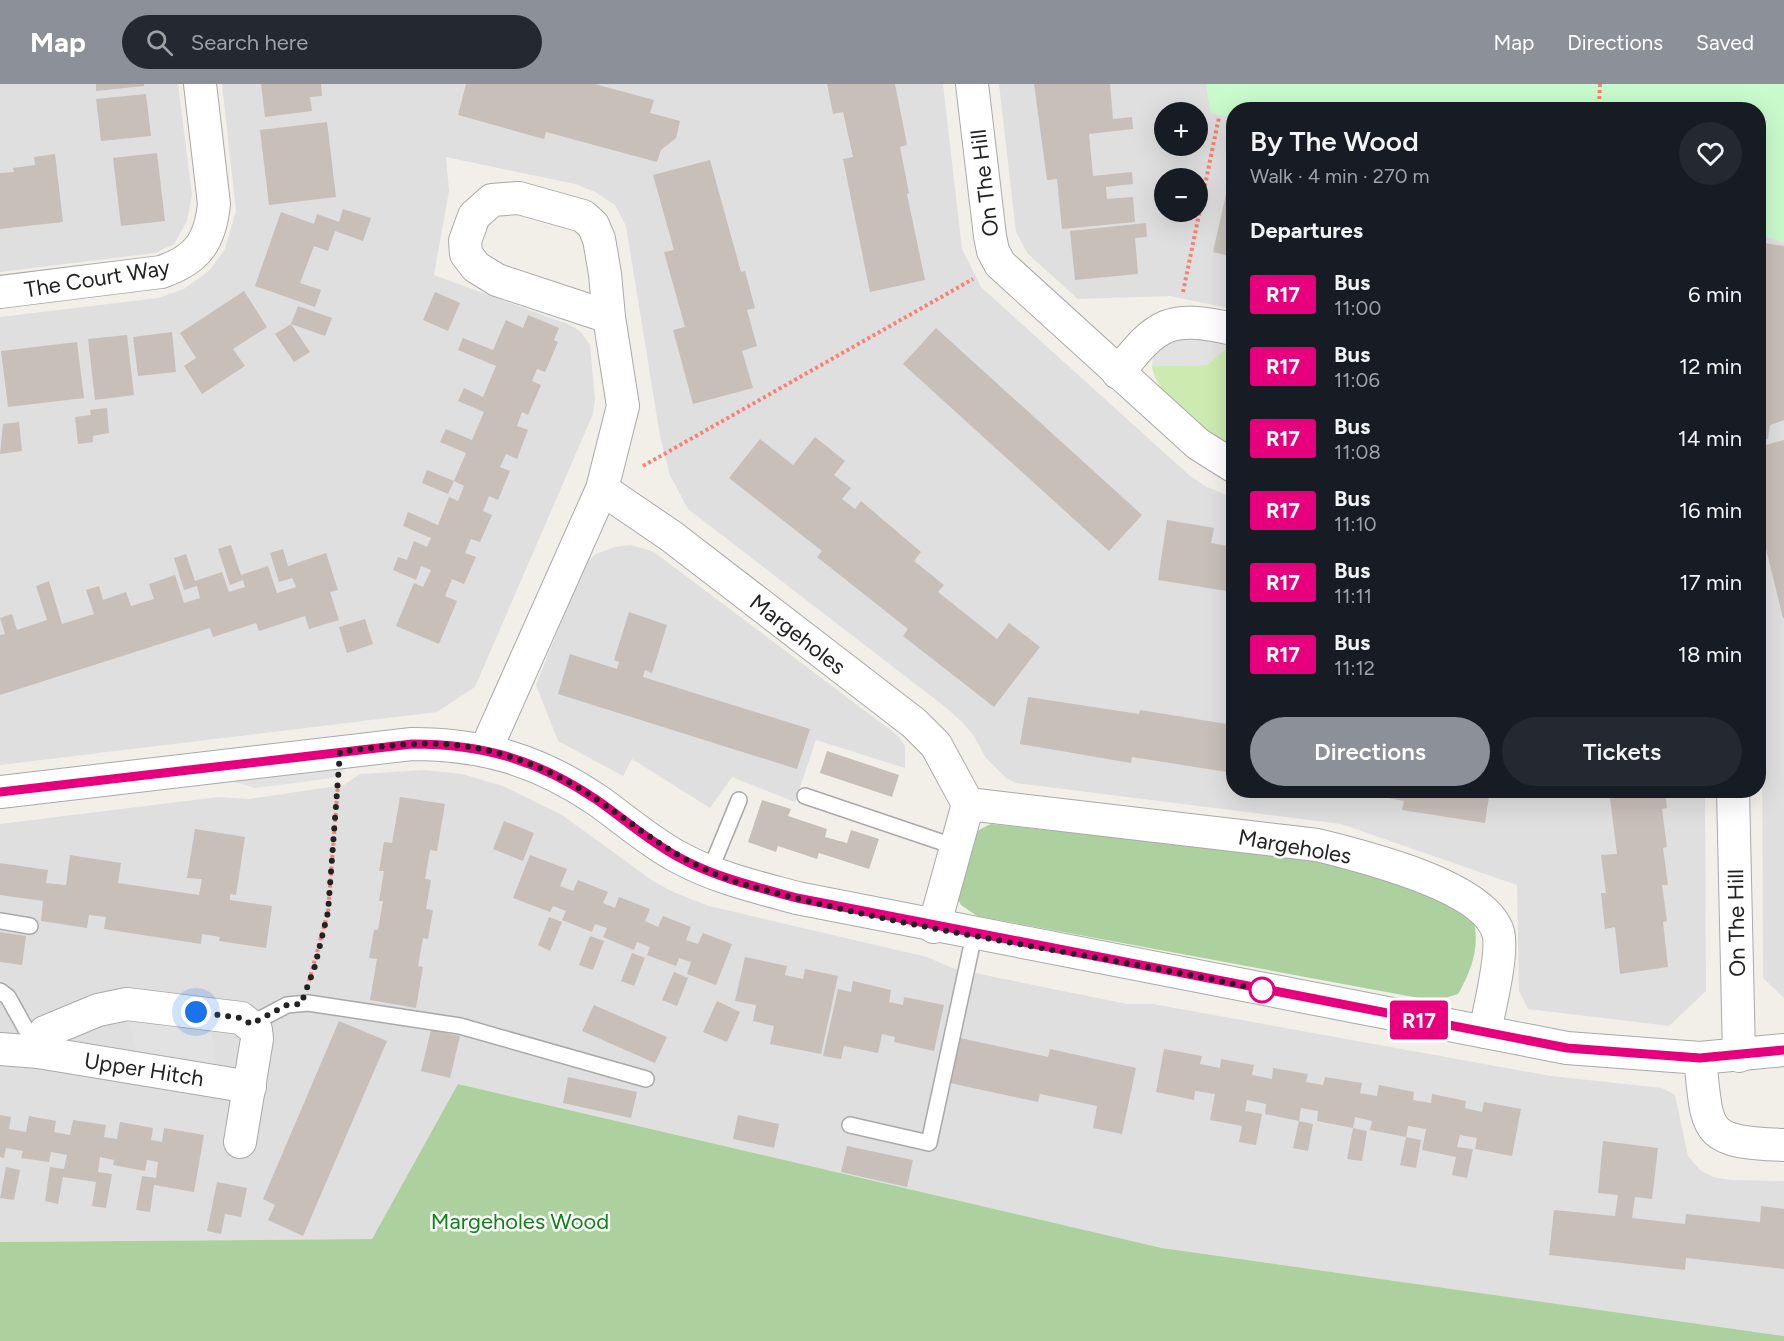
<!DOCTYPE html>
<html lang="en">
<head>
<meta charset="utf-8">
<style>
  :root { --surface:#171b24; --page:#242831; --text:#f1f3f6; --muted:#9ea1a6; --accent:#8c9099 }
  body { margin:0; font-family:Figtree,sans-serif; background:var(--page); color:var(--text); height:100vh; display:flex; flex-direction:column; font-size:22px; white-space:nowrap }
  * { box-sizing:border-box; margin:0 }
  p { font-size:20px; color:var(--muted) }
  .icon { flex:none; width:33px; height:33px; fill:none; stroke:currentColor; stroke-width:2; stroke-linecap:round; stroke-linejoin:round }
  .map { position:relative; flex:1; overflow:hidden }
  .sheet { position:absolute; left:1226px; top:18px; width:540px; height:696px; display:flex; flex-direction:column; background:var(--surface); border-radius:24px; box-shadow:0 6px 24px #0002 }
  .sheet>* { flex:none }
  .badge { padding:0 12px; border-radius:4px; font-size:21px; line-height:39px }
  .tools { position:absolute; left:1154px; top:18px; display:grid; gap:12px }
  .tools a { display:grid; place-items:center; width:54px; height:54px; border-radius:50%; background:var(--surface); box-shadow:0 6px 24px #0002; font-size:30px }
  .you { position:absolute; width:30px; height:30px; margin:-15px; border:4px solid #fff; border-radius:50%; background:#1a73e8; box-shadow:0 0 0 9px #1a73e833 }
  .map>.badge { position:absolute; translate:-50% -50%; box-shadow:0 0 0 3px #fff }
  h2 { padding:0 24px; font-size:22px; line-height:54px }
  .round { display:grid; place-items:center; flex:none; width:63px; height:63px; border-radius:32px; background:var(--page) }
  .overview { display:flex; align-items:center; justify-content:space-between; height:102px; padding:0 24px }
  h1 { font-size:28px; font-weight:600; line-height:45px }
  .primary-button { display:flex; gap:12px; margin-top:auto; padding:12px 24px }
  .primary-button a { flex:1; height:69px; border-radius:36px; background:var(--accent); color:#fff; font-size:24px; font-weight:600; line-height:69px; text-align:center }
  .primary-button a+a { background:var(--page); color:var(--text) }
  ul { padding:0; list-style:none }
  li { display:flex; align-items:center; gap:18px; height:72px; padding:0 24px }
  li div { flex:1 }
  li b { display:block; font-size:22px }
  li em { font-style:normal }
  li .badge { min-width:66px; font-weight:700; text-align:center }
  header { display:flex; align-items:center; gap:36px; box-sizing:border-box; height:84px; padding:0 30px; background:var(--accent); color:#fff }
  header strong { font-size:28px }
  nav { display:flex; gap:33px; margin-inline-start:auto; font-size:21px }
  .search { width:420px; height:54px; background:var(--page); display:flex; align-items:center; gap:15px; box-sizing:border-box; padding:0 21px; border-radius:33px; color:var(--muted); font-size:22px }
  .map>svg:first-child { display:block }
</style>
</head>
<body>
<header>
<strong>Map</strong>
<div class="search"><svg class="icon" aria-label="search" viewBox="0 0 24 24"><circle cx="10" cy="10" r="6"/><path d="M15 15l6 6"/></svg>Search here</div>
<nav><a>Map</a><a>Directions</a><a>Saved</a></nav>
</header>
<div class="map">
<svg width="1784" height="1257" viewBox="0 0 1784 1257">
  <rect width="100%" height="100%" fill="#f2efe9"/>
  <g fill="#e0dfdf" fill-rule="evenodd">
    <polygon points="0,0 178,0 192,111 187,137 174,160 155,169 0,188"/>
    <polygon points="222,0 943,0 962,165 981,203 1189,391 1205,402 1233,414 1233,706 1705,707 1706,907 1669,942 1528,925 1519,907 1517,801 1341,740 1016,699 1006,694 986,674 974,652 962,638 944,622 688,425 670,391 660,352 626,142 615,121 595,108 575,100 446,73 449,107 434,191 570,241 581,248 590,261 595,315 593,330 475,603 437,628 0,681 0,233 158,214 184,205 210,186 225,165 236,127"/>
    <path d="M999 0H1206L1211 29 1233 33V225L1170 212 1078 215 1028 170 1016 148ZM1164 28H1197V62H1164ZM1164 94H1197V128H1164Z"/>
    <polygon points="1758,150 1784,158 1784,914 1763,894 1762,635 1758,598"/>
    <polygon points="631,461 654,468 897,651 905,662 905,684 816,656 795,718 732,693 710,724 632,675 623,692 558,657 536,601 585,479 596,470 615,463"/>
    <polygon points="423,686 462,690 503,702 562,731 653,797 673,808 709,822 927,873 955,885 1127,920 1153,920 1551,992 1662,1004 1675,1011 1688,1072 1700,1086 1713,1093 1731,1096 1784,1097 1784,1252 1162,1164 459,1000 372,1155 0,1158 0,740 218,713 249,715 344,701 360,690"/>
  </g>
  <path fill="#cdebb0" d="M1233 258V368C1207 352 1156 313 1152 282L1207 281Z"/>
  <g fill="#add19e">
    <path d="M991 740 1305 773 1361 784 1472 831C1481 859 1473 884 1458 910L1435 917 977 832 961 821 953 805C960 775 959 753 991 740Z"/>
    <polygon points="458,1000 1162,1164 1784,1252 1784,1257 0,1257 0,1158 372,1155"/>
  </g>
  <polygon fill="#c8facc" points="1206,0 1784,0 1784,158 1758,150 1758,26 1233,26 1233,33 1211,29"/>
  <g fill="#e2e2e2">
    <polygon points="1176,250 1233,258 1207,281 1152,282 1153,274 1160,261"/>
    <polygon points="352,681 333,694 255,704 228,696"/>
    <polygon points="125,924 209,936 216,983 138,971"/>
  </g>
  <g fill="#c7bfb8">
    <polygon points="96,0 144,0 144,2 96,7"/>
    <polygon points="261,0 321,0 322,12 310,13 312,27 265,33"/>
    <polygon points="466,0 595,0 654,16 650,29 680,37 676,54 661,66 657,78 546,48 544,55 458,31"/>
    <polygon points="827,0 895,0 907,61 900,63 909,109 907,110 925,196 870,208 843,75 853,73 843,28 833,30"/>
    <polygon points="1034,0 1110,0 1113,35 1132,33 1133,45 1089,50 1093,92 1132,88 1133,100 1106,103 1107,115 1133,113 1135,138 1062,145 1057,95 1047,96"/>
    <polygon points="146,10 151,52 101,57 96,15"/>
    <polygon points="327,38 336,113 269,121 260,46"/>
    <polygon points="157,69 165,137 121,142 113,74"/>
    <polygon points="55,70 63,138 0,145 0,89 14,88 13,84 35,81 34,73"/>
    <polygon points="710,76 741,188 745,187 755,224 747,226 757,262 742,267 753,304 693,320 673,246 685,243 664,168 674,166 653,91"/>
    <polygon points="1226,110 1233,112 1233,173 1213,168"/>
    <polygon points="343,125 371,134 363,157 335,147 328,167 314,162 300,199 321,206 315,223 255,202 281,128 314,140 317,130 339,138"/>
    <polygon points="1146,139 1147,153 1135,154 1138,190 1075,196 1070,147"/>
    <polygon points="1758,158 1784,162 1784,336 1770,341 1768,355 1758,354"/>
    <polygon points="244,207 267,243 233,265 245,282 202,310 184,282 196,274 180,249"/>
    <polygon points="435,208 460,219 448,247 423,236"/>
    <polygon points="298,222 332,234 325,252 291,240"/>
    <polygon points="528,231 559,244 554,256 558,258 545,288 537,285 532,297 541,301 528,331 522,328 517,342 528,346 517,375 506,370 500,383 510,387 498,416 489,412 483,427 492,431 480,458 471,455 465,469 476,473 464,500 452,495 445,512 457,517 439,560 396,542 414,499 423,503 431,486 421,482 416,496 393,486 398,473 407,476 414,457 427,463 431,454 403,442 408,428 438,441 449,413 458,417 464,402 454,397 448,410 422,399 427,386 454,397 466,369 440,358 446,345 472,356 484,328 458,317 464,304 483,313 496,282 458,266 463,254 493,266 506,236 523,244"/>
    <polygon points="291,240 310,268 294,278 275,250"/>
    <polygon points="936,244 1142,431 1109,467 903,280"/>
    <polygon points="172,248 176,288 138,292 133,253"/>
    <polygon points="127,251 134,311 95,316 88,255"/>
    <polygon points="77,258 84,314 8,323 1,267"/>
    <polygon points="107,324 109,349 93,352 93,358 78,360 75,333 91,331 90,326"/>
    <polygon points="19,338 22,367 0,370 3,340"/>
    <polygon points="815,353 845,377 834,391 851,404 842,415 855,425 861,417 921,468 914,477 944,501 938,508 997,555 1009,539 1040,563 994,623 903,552 908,545 817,473 822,467 729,394 760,355 793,381"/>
    <polygon points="1784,356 1784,534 1783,534 1758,432 1758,363"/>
    <polygon points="1167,436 1214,444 1211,459 1233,463 1233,508 1158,496"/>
    <polygon points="231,461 241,491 268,482 277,509 296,503 292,494 279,498 270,469 283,465 288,482 326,469 338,506 330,508 339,536 309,545 305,532 259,547 256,539 213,553 210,544 0,611 0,551 5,550 0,534 12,530 17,546 47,536 36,502 49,497 62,540 94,530 86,506 99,502 103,516 126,508 131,522 154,515 149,500 175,491 184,519 200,514 197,502 184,506 174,474 186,470 195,497 222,488 229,508 245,503 243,496 230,501 218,465"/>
    <polygon points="629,528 667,541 652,589 645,586 643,593 810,645 797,685 558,610 570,570 617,585 619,578 614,576"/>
    <polygon points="365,535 373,560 347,569 339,543"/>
    <polygon points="1028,613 1139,630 1140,626 1233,641 1233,689 1132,673 1131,679 1020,660"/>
    <polygon points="827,667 899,691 892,713 820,689"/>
    <polygon points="1346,706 1490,706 1485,739 1402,726 1404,717"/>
    <polygon points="1609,706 1665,706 1667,724 1662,725 1667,763 1663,764 1668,801 1662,801 1667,837 1663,838 1668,883 1620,890 1615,843 1605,845 1601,809 1606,809 1601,771 1617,770"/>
    <polygon points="400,713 445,720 437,767 430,766 425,795 431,796 426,825 433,826 428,855 423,854 418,882 423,883 416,924 370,916 377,875 369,874 374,846 378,846 383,817 379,817 384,787 379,787 384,758 392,759"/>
    <polygon points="762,716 791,725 788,732 827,745 825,753 847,759 851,746 879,755 869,785 819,769 817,775 778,762 776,768 748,758"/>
    <polygon points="504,737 534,749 523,777 493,765"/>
    <polygon points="195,745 245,753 236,811 230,810 230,816 272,822 266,864 219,857 220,853 202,850 201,860 104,845 106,833 89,831 87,844 41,837 43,817 0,811 0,779 48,786 46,799 66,801 70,771 121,779 118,799 199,811 202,795 187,794"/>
    <polygon points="530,771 567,785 560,802 573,807 578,796 608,808 603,819 615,824 619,813 650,825 645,837 658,843 663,832 691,843 686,856 698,860 703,849 732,860 716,901 687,890 691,878 679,874 676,882 647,871 650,863 637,858 634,866 603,853 607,844 595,840 592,848 562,836 566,827 553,822 550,828 513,814"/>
    <polygon points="549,833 562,838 550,867 538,861"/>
    <polygon points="0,848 26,852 22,881 0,878"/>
    <polygon points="590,852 604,857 593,886 579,881"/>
    <polygon points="632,869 645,874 634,902 621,897"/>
    <polygon points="745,873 787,882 785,891 803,895 805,885 838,892 821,970 770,960 774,942 753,937 756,921 735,917"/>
    <polygon points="674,888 688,894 677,922 662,916"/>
    <polygon points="853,897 891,906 889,918 903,921 904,913 944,921 934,967 894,958 895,953 882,950 878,969 844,962 841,975 823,972 838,905 851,908"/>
    <polygon points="717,917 740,928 727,958 703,948"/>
    <polygon points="594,921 667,953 655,979 582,947"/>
    <polygon points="339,937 387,957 303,1152 268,1136 275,1121 263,1115"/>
    <polygon points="431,946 460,952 450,994 421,987"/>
    <polygon points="960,954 1048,973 1050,965 1136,984 1122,1050 1093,1044 1097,1022 1040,1010 1038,1018 950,999"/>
    <polygon points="1164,965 1202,972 1200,980 1220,984 1221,975 1254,981 1252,991 1272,995 1273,984 1308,990 1306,998 1323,1001 1325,993 1362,999 1360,1009 1377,1012 1379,1001 1414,1008 1413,1016 1431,1019 1432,1010 1466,1017 1465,1024 1482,1028 1484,1018 1521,1025 1512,1072 1475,1065 1477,1054 1460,1051 1457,1063 1473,1065 1467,1094 1452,1091 1456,1073 1422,1066 1426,1045 1408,1042 1406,1053 1370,1046 1372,1037 1355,1033 1353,1044 1317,1037 1318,1027 1301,1024 1299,1037 1265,1030 1266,1020 1247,1016 1245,1027 1262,1030 1256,1061 1239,1058 1242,1042 1210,1036 1215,1010 1195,1007 1194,1016 1156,1008"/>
    <polygon points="568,993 637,1008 631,1034 563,1019"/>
    <polygon points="0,1031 11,1033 9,1045 26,1048 29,1032 56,1037 54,1048 70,1051 73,1036 106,1041 104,1053 117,1055 120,1038 153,1044 151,1056 162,1058 164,1044 204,1051 194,1108 154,1101 150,1128 136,1126 142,1092 156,1094 158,1078 147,1076 145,1087 113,1081 114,1076 100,1073 98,1088 112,1090 106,1124 92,1122 96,1098 63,1093 58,1120 45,1117 50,1083 64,1085 67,1071 51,1068 49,1078 21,1074 23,1067 6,1064 4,1074 0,1073"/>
    <polygon points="738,1031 779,1040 774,1064 733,1055"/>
    <polygon points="1299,1037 1313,1040 1308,1067 1293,1064"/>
    <polygon points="1353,1044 1367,1047 1362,1077 1347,1075"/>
    <polygon points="1406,1053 1421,1056 1416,1084 1400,1081"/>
    <polygon points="1603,1057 1658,1064 1652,1115 1635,1113 1632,1134 1685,1140 1686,1130 1760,1138 1761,1122 1784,1125 1784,1185 1686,1174 1685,1186 1549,1171 1554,1126 1615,1132 1618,1111 1598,1109"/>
    <polygon points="847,1062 913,1076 907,1103 841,1088"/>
    <polygon points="6,1083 20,1086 14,1116 0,1114"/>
    <polygon points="217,1098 247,1104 241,1133 225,1130 221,1150 207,1147"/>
  </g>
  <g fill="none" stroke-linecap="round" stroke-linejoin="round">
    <defs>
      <g id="service">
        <polyline points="805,712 956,763"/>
        <polyline points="709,789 739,716"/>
        <polyline points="0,837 30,842"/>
        <polyline points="0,907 8,913 37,965"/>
        <polyline points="251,940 287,921 308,919 460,942 646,995"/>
        <polyline points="850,1041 929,1059 974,851"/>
      </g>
      <g id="minor">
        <polyline points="972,0 990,152 993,167 1000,180 1198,360 1233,382"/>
        <path d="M0 208 161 188C197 176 210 158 214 120L200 0"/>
        <path d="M1118 289C1158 238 1169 231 1233 245"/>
        <path d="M602 405 671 452 914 639 936 661 968 720 1317 761C1361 772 1483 801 1498 848 1504 868 1489 926 1485 948"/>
        <polyline points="486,665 602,405 623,322 609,233 605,190 599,155 593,141 583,132 519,114 492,116 474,132 465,157 466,170 476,183 497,196 609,233"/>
        <polyline points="1733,706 1739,972"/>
        <path d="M0 708 412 660C483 660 538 676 597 716 624 735 651 759 680 774 717 794 757 803 797 814L1567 964 1700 974 1784 966"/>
        <polyline points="934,843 968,720"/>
        <polyline points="0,965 38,968 250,1003"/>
        <polyline points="38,968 45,948 98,926 127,920 241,934 256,946 257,955 240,1058"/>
        <path d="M1700 974C1708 1049 1702 1058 1784 1061"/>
      </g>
    </defs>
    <use href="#service" stroke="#a9a9a9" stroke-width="18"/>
    <use href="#minor" stroke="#a9a9a9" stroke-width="34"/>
    <g stroke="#fa8072" stroke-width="4" stroke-dasharray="3 3" stroke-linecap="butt">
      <polyline points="1600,0 1599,21 1608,26"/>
      <polyline points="1183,208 1219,33"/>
      <polyline points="643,382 973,195"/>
      <polyline points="309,897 328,828 338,700"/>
    </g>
    <use href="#service" stroke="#fff" stroke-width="15"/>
    <use href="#minor" stroke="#fff" stroke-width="32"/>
  </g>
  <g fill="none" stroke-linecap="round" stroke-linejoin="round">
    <defs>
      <path id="line" d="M0 708 412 660C483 660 538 676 597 716 624 735 651 759 680 774 717 794 757 803 797 814L1567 964 1700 974 1784 966"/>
    </defs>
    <use href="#line" stroke="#fff" stroke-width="14"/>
    <use href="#line" stroke="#e6007e" stroke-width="9"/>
    <path stroke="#222" stroke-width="6" stroke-dasharray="0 10.8" d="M196 928 241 934 251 940 287 921 301 920 315 882 328 828 340 668C364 665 388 661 413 660 478 656 541 678 596 715 648 750 684 783 747 801 915 849 1091 868 1262 906"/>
  </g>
  <circle fill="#fff" stroke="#e6007e" stroke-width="3" cx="1262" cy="906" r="12"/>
  <g text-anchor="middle" stroke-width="5" stroke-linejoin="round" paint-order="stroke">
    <g font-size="22" fill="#222" stroke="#fff">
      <text transform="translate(984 99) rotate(-97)" y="8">On The Hill</text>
      <text transform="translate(97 194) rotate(-9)" y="8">The Court Way</text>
      <text transform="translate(798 550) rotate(38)" y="8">Margeholes</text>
      <text transform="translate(1295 762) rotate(10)" y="8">Margeholes</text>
      <text transform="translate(1736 839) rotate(-91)" y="8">On The Hill</text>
      <text transform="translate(144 985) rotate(9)" y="8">Upper Hitch</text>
    </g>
    <g font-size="22" fill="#0c8416" stroke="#fff">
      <text x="520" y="1145">Margeholes Wood</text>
    </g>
  </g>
</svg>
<div class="tools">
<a>+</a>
<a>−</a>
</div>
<div class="you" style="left:196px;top:928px"></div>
<b class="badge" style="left:1419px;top:936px;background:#e6007e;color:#fff">R17</b>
<section class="sheet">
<div class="overview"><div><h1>By The Wood</h1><p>Walk · 4 min · 270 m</p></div><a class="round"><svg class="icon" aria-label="heart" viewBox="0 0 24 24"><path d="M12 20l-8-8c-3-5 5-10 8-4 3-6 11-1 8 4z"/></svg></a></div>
<h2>Departures</h2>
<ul>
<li><span class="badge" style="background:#e6007e;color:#fff">R17</span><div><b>Bus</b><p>11:00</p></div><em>6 min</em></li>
<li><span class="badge" style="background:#e6007e;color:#fff">R17</span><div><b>Bus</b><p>11:06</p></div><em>12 min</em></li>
<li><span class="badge" style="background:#e6007e;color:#fff">R17</span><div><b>Bus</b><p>11:08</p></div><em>14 min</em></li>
<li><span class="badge" style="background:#e6007e;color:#fff">R17</span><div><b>Bus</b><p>11:10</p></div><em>16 min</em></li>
<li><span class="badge" style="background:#e6007e;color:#fff">R17</span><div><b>Bus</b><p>11:11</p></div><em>17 min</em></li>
<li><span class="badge" style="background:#e6007e;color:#fff">R17</span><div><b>Bus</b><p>11:12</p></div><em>18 min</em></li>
</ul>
<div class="primary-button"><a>Directions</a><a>Tickets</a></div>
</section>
</div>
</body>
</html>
